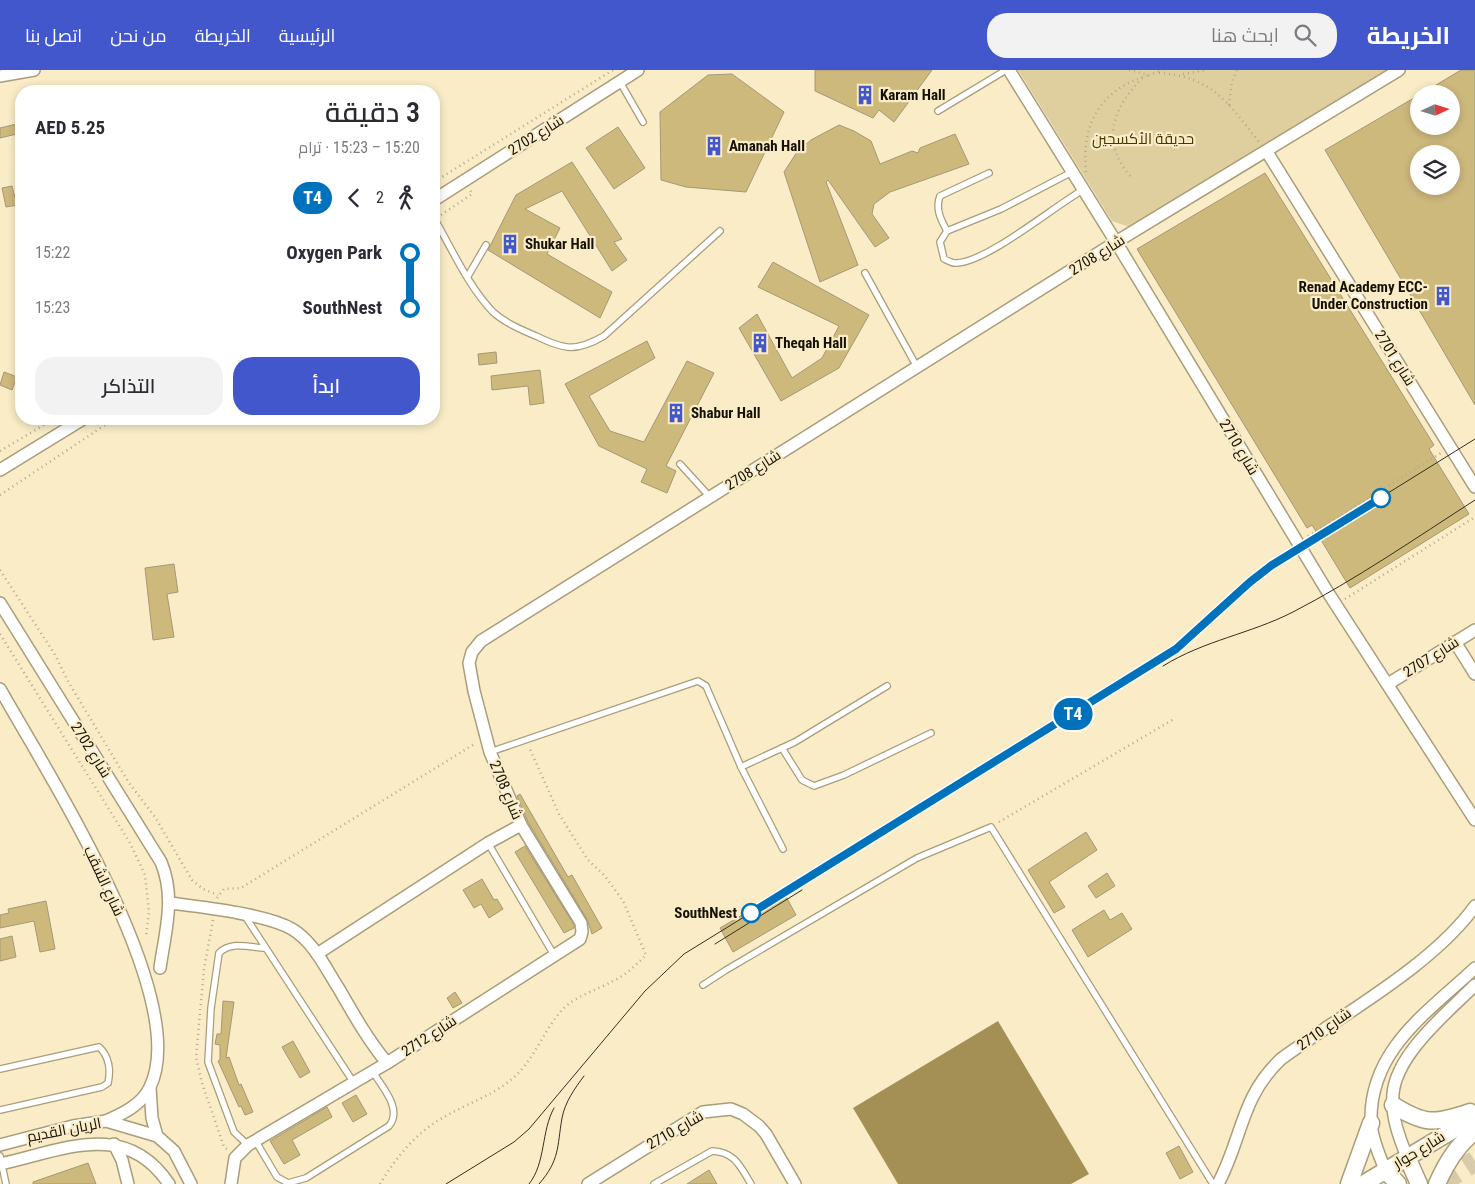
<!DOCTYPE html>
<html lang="ar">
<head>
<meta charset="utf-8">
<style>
  :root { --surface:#fff; --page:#f2f2f3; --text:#2b2b33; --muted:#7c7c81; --accent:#4257cb }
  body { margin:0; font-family:"Roboto Condensed",Cairo,sans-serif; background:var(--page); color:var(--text); direction:rtl; height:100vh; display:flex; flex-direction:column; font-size:19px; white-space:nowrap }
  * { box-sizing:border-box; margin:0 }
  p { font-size:16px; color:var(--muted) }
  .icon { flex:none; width:28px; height:28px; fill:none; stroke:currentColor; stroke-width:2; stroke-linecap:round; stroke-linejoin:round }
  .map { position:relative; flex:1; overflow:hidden; direction:ltr }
  .sheet { position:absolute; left:15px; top:15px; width:425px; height:340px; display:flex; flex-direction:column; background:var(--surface); border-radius:20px; box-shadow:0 2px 8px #0003; direction:rtl }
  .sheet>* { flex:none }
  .badge { padding:0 10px; border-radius:16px; font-size:18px; line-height:32px }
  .needle { width:32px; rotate:86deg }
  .fabs { position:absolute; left:1410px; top:15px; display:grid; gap:10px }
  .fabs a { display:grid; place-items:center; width:50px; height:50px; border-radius:50%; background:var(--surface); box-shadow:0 2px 8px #0003; font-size:25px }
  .map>.badge { position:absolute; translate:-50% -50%; box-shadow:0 0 0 2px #fff }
  .legs { display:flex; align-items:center; gap:8px; height:55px; padding:0 20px; font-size:16px }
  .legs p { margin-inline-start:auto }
  .overview { display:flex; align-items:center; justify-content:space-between; height:85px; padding:0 20px }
  h1 { font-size:28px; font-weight:600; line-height:38px }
  .cta { display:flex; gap:10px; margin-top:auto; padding:10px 20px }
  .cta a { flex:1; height:58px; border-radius:20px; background:var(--accent); color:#fff; font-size:20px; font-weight:600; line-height:58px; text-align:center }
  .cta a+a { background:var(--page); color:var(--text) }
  ul { padding:0 20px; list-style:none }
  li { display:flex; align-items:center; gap:18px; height:55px; font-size:19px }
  li i { display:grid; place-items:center; width:8px; height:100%; margin:0 6px; background:currentColor }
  li i::after { content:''; width:12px; height:12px; margin:-6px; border:4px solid; border-radius:50%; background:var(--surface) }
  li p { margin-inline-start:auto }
  li:first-child i { background:linear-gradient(#0000 50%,currentColor 0) }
  li:last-child i { background:linear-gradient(currentColor 50%,#0000 0) }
  header { display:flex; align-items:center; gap:30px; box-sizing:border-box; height:70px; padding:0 25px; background:var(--accent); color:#fff }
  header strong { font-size:24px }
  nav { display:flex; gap:28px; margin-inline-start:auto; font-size:18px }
  .search { width:350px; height:45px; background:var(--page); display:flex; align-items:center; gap:12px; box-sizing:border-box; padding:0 18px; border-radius:20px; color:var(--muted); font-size:19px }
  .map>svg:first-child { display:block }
</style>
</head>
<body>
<header>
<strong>الخريطة</strong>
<div class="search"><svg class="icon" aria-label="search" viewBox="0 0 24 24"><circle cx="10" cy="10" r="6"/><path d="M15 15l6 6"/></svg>ابحث هنا</div>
<nav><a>الرئيسية</a><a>الخريطة</a><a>من نحن</a><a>اتصل بنا</a></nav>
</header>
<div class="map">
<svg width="1475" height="1114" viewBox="0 0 1475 1114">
  <rect width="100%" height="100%" fill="#f9ecc7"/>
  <polygon fill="#e0cf9e" points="1018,0 1388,0 1138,154 1129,157 1112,151"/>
  <polygon fill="#a49055" points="998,951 1089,1104 1071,1114 898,1114 853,1038"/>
  <g fill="#ceb97d" stroke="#a59876" fill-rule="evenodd">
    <polygon points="815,0 932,0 894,52 879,40 873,48 815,21"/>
    <path d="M1461 0H1475V335L1325 80 1419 25V56H1451V24H1421ZM1419 84H1451V116H1419Z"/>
    <polygon points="732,4 784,42 746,122 686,117 661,110 660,42 708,5"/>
    <polygon points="21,53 21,63 0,68 0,58"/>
    <polygon points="839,55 854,61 871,71 880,94 912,81 918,83 920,78 955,64 969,94 890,122 874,134 872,144 889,168 875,177 828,110 826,112 858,195 820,212 784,102 797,82 811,70"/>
    <polygon points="618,57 645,98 614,119 586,78"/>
    <polygon points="572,92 622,169 614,172 627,190 612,201 562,121 525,139 560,158 547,184 612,222 600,248 488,180 516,125"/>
    <polygon points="1265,103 1434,375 1429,379 1469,444 1350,518 1312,455 1307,458 1137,179"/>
    <polygon points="12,116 17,135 6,137 2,118"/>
    <polygon points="773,192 869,245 839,298 781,331 739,258 757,244 792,308 822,288 839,256 758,217"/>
    <polygon points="647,271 655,288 589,326 610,361 644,372 687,291 714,303 666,396 676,401 667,423 641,412 647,399 599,376 565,314"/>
    <polygon points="496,282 497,293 479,295 478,284"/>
    <polygon points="540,300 544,333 530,335 528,316 492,320 491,306"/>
    <polygon points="4,302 17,307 12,320 0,315"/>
    <polygon points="174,494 178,522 167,524 174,567 153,570 145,498"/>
    <polygon points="520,724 568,807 572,805 602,858 592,864 587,849 528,752 517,726"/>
    <polygon points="1086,762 1097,780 1049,812 1065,837 1054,843 1028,800"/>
    <polygon points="525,776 574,855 574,858 564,863 515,782"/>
    <polygon points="1107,803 1115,816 1096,828 1088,816"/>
    <polygon points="482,809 494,830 497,829 503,839 489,848 481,834 474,838 463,820"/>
    <polygon points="783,821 796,845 733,882 720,858"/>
    <polygon points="46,831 55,879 40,882 34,851 0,858 0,845 9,843 8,839"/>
    <polygon points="1104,840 1110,850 1122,843 1132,859 1088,887 1072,860"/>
    <polygon points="12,866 16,887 0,891 0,869"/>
    <polygon points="455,922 462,933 453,938 447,928"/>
    <polygon points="223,931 234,932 226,988 229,987 239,1015 241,1014 253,1042 245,1045 241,1036 239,1037 218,991 220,990 220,975 215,974 217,964 221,964"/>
    <polygon points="293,971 310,1002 300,1008 282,977"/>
    <polygon points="356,1025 367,1044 353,1052 342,1033"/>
    <polygon points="327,1037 332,1047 292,1070 300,1085 284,1094 270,1071"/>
    <polygon points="1179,1076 1193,1102 1180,1109 1166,1083"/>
    <polygon points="88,1093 96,1114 33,1114 33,1112"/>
    <polygon points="709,1100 717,1114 687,1114"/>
  </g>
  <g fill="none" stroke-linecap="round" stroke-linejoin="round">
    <polyline stroke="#d7cbaa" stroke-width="21" stroke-dasharray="21 11" stroke-linecap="butt" points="1439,1114 1475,1091"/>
    <defs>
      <g id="lane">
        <polyline points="620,12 643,52"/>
        <polyline points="938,41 1006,0"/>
        <path d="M1072 102 1001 139 947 161 940 172 944 189C947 190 952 193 955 193 985 194 1054 136 1083 120"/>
        <path d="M434 148C452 179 468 216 493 242 505 253 522 260 536 266 565 280 576 282 604 266L720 161"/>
        <path d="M947 161C941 150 935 139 940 126L989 103"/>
        <polyline points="865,203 917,297"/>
        <polyline points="468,206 486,175"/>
        <polyline points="680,394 710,427"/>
        <polyline points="782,678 802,710 814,716 844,705 931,663"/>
        <polyline points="490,682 698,611 706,616 741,697 783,779"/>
        <polyline points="741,697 795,672 887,616"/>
        <polyline points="488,773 554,885"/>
        <polyline points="245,846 354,1013"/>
        <polyline points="703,915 726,900 917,788 991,757 1213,1114"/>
        <path d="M0 999 99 977C109 986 111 1000 108 1013L102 1017 0 1040"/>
        <path d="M255 1070 277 1107 288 1113 306 1108 389 1056C403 1039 382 1017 373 1002"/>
        <path d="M248 1075 234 1062 208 992 211 938 219 883C231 871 249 877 264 878"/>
        <polyline points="0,1086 6,1114"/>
        <path d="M654 1114 712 1081C735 1082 740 1096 751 1114"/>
      </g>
      <g id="street">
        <polyline points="1009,0 1116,172 1327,521 1475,750"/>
        <polyline points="0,6 34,0"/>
        <polyline points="1267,82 1475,417"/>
        <polyline points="434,130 638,0"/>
        <polyline points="0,400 83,349"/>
        <path d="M0 533 161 792C176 828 165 862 160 898"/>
        <polyline points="1455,572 1475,604"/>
        <polyline points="1388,614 1475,560"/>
        <path d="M0 619C45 699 193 929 150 1017 142 1035 122 1044 106 1051"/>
        <path d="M170 833C201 837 266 844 292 859 314 872 326 899 339 919 354 945 368 970 387 993L580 869 582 862 581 853 521 755 490 682 474 621 469 593 472 582 481 571 1116 172 1399 0"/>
        <polyline points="317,884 488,773 521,755"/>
        <polyline points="150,1018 152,1048 157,1066"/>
        <polyline points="114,1074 122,1090 128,1114"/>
        <polyline points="0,1075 73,1056 106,1051 157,1066 174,1081 191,1114"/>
        <path d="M1407 1087C1399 1067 1391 1046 1393 1024 1396 984 1448 942 1475 915"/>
        <path d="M0 1094C61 1081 125 1048 169 1114"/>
        <path d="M1385 1100C1380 1086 1371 1067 1371 1052 1369 980 1428 942 1475 898"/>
        <polyline points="231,1114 235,1088 248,1075 387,993"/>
        <polyline points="588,1114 703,1042 731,1039 743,1044 759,1056 766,1064 795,1114"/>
        <path d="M1218 1114C1243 1067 1240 1028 1281 989 1341 945 1432 896 1475 836"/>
      </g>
      <g id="secondary">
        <path d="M1393 1035C1425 1055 1435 1054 1470 1042"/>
        <polyline points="1407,1087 1419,1114"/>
        <polyline points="1385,1100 1398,1114"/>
        <polyline points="1349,1114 1371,1053"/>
        <polyline points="1363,1114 1475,1047"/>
        <path d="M1437 1114C1446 1093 1457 1075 1475 1061"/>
      </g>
    </defs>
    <use href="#lane" stroke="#a99d7a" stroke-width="8"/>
    <use href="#street" stroke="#a99d7a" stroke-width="14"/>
    <use href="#secondary" stroke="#a99d7a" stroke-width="19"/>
    <g stroke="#b3a88b" stroke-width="2.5" stroke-dasharray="1 4" stroke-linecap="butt">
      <polyline points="1129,0 1149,5 1163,0"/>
      <path d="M1159 3C1212 6 1229 34 1259 72"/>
      <polyline points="1183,4 1207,0"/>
      <polyline points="1229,35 1232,12 1237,0"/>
      <path d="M1086 102C1081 53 1101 19 1149 5"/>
      <path d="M1130 106C1100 70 1113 39 1142 8"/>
      <polyline points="434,112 613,0"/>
      <polyline points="441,145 472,124 470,120"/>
      <polyline points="0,381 54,349"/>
      <polyline points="0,425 114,349"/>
      <polyline points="1308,466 1441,383"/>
      <polyline points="0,500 54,583 69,613 129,713 155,747 192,810 203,819 218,825"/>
      <polyline points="1345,529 1475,447"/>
      <polyline points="0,564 130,773 145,805 149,842 146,866"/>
      <polyline points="999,752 1174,649"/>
      <polyline points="217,828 224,819 241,818 476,673"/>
      <polyline points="213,850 204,899 196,987 202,1013 224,1077 228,1080"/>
      <path d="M380 1114C395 1089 414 1065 439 1050 463 1035 490 1027 512 1009 536 989 544 957 566 936 579 925 599 919 613 911 626 905 636 895 646 885L623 831 605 806 588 790 559 744 529 677"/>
    </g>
    <use href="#lane" stroke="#fff" stroke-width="5.5"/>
    <use href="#street" stroke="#fff" stroke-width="11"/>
    <use href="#secondary" stroke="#fff" stroke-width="16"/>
    <g stroke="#352f1f" stroke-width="1">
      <path d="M1163 596C1205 570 1250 564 1293 542 1355 510 1416 468 1475 430"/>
      <polyline points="715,874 802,820"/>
      <path d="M446 1114 514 1072 529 1059 645 921 684 884 1146 599C1193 568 1228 528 1272 495L1475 369"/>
      <path d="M529 1114C546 1093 541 1061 554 1038"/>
      <path d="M539 1114C560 1090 557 1077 562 1048 565 1032 575 1018 584 1006"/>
    </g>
  </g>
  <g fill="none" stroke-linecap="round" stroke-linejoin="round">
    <defs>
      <polyline id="line-1" points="751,843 1176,579 1250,512 1272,495 1381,428"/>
    </defs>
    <use href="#line-1" stroke="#fff" stroke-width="11"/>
    <use href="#line-1" stroke="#0072bc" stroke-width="8"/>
  </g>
  <defs>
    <symbol id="building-bare" viewBox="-9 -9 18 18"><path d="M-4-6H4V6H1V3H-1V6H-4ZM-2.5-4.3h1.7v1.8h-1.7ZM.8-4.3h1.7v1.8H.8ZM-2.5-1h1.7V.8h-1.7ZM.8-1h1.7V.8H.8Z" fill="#4257cb" stroke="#f9ecc7" stroke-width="2.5" paint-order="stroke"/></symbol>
  </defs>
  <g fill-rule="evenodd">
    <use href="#building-bare" x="851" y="11" width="28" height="28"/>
    <use href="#building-bare" x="700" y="62" width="28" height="28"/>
    <use href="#building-bare" x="496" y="160" width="28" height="28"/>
    <use href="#building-bare" x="1429" y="212" width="28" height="28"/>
    <use href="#building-bare" x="746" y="259" width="28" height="28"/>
    <use href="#building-bare" x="662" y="329" width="28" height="28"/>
  </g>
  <g fill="#fff" stroke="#0072bc" stroke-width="2.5">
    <circle cx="1381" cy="428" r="9"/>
    <circle cx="751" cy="843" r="9"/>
  </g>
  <g text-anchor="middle" stroke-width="4.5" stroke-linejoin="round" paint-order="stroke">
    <g font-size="15" font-weight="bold" fill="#161105" stroke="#f9ecc7" text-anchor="start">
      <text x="880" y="30">Karam Hall</text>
      <text x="729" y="81">Amanah Hall</text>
      <text x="525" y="179">Shukar Hall</text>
      <text x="1428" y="222" text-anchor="end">Renad Academy ECC-<tspan x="1428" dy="17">Under Construction</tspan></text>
      <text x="775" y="278">Theqah Hall</text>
      <text x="691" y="348">Shabur Hall</text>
    </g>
    <g font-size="15" fill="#161105" stroke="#f9ecc7">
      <text transform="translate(536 65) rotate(-32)" y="5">شارع 2702</text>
      <text transform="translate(1097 185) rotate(-32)" y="5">شارع 2708</text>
      <text transform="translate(1395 288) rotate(58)" y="5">شارع 2701</text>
      <text transform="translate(1239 377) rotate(59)" y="5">شارع 2710</text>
      <text transform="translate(753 400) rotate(-32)" y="5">شارع 2708</text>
      <text transform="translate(1431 587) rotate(-32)" y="5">شارع 2707</text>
      <text transform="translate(91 680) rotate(58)" y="5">شارع 2702</text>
      <text transform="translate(506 720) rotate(67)" y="5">شارع 2708</text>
      <text transform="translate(104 811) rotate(65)" y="5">شارع الشقب</text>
      <text transform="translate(1324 959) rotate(-35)" y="5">شارع 2710</text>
      <text transform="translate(429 966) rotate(-33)" y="5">شارع 2712</text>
      <text transform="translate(64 1060) rotate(-11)" y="5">الريان القديم</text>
      <text transform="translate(675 1060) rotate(-30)" y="5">شارع 2710</text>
      <text transform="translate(1419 1080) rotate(-31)" y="5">شارع حوار</text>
    </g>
    <g font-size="15" fill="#463705" stroke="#f9ecc7">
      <text x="1143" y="74">حديقة الأكسجين</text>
    </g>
    <g font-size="15" font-weight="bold" fill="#161105" stroke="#f9ecc7" text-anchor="end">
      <text x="737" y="848">SouthNest</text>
    </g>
  </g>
</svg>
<div class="fabs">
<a><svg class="needle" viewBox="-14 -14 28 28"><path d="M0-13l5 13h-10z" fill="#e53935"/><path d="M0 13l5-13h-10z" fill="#7c7c81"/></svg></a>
<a><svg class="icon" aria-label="layers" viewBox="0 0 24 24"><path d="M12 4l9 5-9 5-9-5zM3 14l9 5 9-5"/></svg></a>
</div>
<b class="badge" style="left:1073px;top:644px;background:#0072bc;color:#fff">T4</b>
<section class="sheet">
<div class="overview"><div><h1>3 دقيقة</h1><p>15:20 – 15:23 · ترام</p></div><b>AED 5.25</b></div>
<div class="legs"><svg class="icon" aria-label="walk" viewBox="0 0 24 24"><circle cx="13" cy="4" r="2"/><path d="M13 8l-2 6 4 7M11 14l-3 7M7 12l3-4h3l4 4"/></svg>2<svg class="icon" aria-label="back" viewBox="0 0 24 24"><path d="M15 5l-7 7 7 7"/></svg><b class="badge" style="background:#0072bc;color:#fff">T4</b></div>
<ul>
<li><i style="color:#0072bc"></i><b>Oxygen Park</b><p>15:22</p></li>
<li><i style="color:#0072bc"></i><b>SouthNest</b><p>15:23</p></li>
</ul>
<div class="cta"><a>ابدأ</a><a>التذاكر</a></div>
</section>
</div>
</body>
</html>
